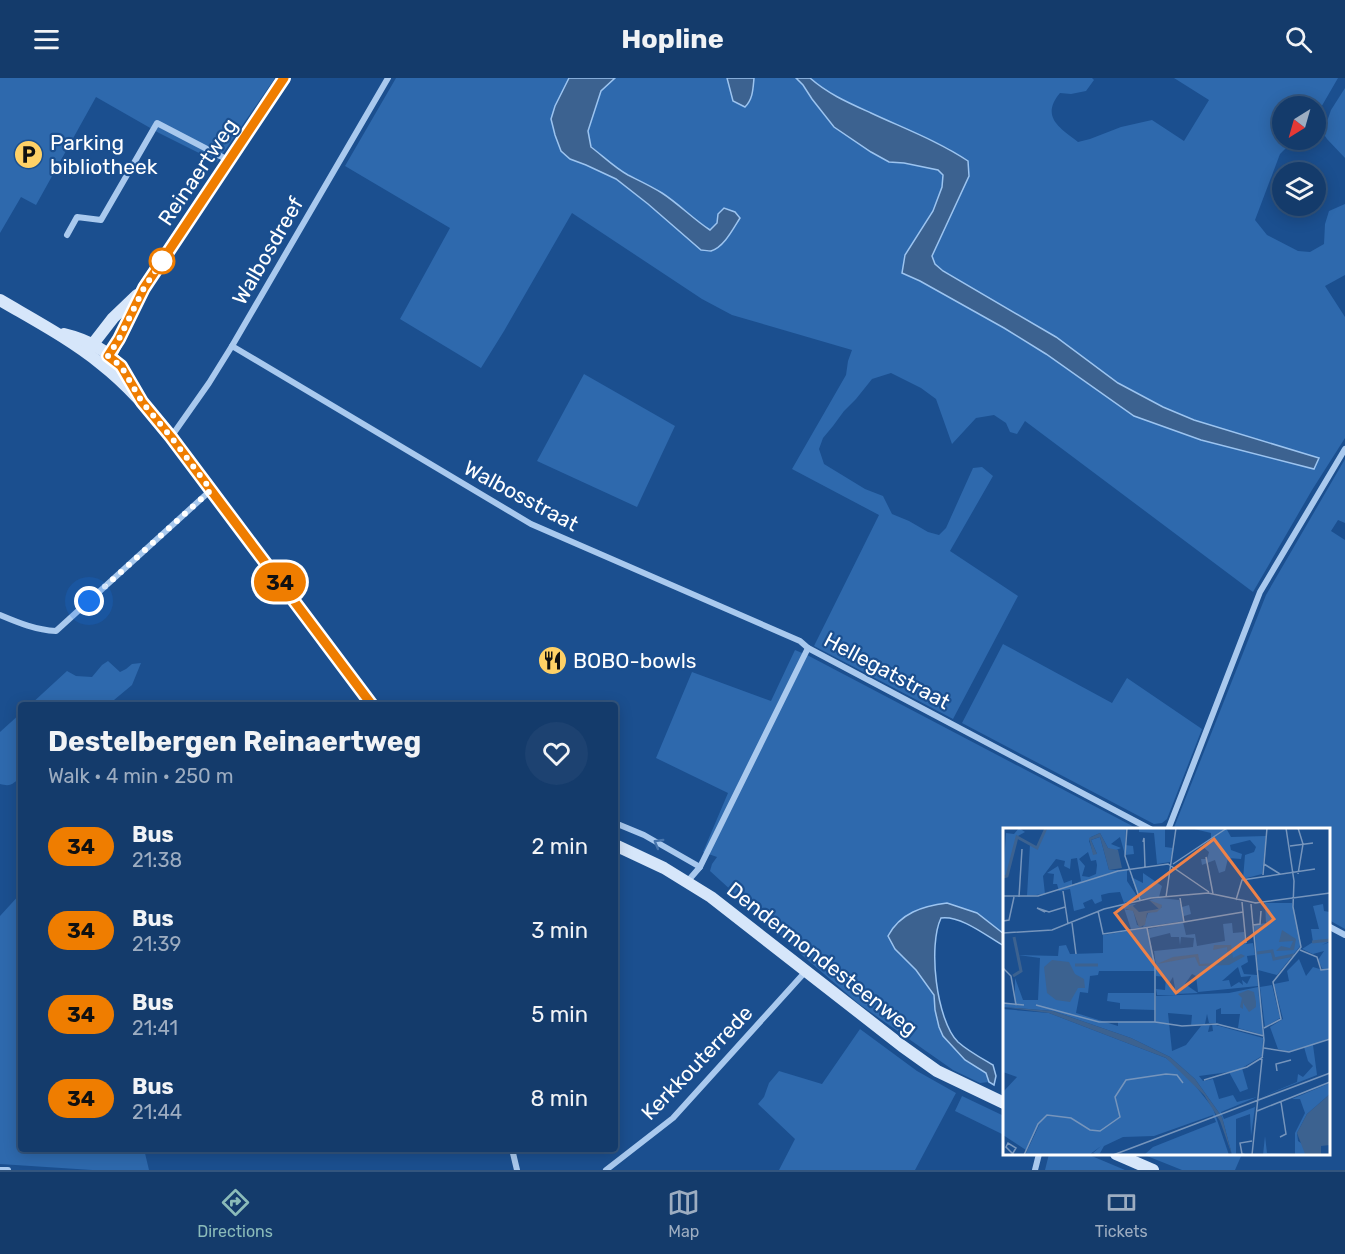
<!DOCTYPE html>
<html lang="en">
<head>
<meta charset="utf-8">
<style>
  :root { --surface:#143b6b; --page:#1d4271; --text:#f1f3f6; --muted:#9dadc1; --line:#33557e; --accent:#8bbbb9 }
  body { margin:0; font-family:Rubik,sans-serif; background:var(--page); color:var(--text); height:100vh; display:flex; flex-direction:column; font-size:22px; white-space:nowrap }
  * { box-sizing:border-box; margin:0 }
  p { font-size:20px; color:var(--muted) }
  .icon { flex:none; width:33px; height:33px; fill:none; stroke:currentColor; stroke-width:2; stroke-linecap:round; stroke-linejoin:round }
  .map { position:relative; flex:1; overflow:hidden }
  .drawer { position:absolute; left:18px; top:624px; width:600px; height:450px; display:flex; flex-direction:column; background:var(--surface); border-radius:6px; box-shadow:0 3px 15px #0003,0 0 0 2px var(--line) }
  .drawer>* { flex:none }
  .badge { padding:0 12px; border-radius:20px; font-size:21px; line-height:39px }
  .needle { width:39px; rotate:217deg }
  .tools { position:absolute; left:1272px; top:18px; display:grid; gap:12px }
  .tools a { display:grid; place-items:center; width:54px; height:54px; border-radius:50%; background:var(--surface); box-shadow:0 3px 15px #0003,0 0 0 2px var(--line); font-size:30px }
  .you { position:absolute; width:30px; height:30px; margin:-15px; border:4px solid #fff; border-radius:50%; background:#1a73e8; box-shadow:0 0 0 9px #1a73e833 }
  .map>.badge { position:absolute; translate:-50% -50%; box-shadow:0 0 0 3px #fff }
  .round { display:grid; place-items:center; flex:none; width:63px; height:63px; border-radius:32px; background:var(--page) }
  .summary { display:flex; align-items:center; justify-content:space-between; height:102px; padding:0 30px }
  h1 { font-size:28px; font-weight:700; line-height:45px }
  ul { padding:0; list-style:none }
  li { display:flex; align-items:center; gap:18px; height:84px; padding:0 30px }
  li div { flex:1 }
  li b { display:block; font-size:22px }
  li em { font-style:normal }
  li .badge { min-width:66px; font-weight:700; text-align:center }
  header { display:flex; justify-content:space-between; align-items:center; height:78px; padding:0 30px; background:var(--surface); font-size:27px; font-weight:700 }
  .dock { display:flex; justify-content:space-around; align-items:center; height:84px; border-top:2px solid var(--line); background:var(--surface); font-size:16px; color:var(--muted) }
  .dock a { display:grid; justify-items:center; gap:3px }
  .dock .current { color:var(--accent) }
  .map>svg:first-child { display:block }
</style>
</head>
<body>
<header><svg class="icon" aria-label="menu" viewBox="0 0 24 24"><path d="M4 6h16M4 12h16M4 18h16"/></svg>Hopline<svg class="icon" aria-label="search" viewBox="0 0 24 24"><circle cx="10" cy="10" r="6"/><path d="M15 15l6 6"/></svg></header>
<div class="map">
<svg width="1345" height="1092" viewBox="0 0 1345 1092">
  <rect width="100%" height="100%" fill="#1b4f8f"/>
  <g fill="#2e69ad">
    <polygon points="0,0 275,0 217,84 159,55 96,19 36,127 21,119 0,155"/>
    <path d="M396 0H569L555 28 551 41 555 57 561 73 570 81 586 87 616 101 648 126 701 172 726 160 740 140 718 136 717 145 710 152C693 141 679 126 662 115 651 108 640 103 629 97 615 90 603 78 591 68L588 53 601 13 615 0H727L733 23 745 29C753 21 753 11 754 0H796L803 7 812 21 834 49 871 74 889 84 904 85 938 92 943 97 942 109 933 133 905 177 902 195 920 203 1004 250 1046 276 1134 338 1194 342 1163 329 1118 305 1056 259 943 193 935 186 932 178 969 98 950 71 840 21 818 7 810 0H1092L1094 2 1086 13 1071 16 1060 15C1040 39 1060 50 1078 64L1090 61 1121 49 1152 42 1184 63 1209 22 1174 0H1338L1316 38V28H1282V62H1294L1280 76 1255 142 1267 157 1298 173 1310 174 1324 166 1325 146 1329 133 1345 126V197L1325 208 1345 239V360L1312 412 1253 514 1025 343 1017 356 1010 354 1006 345 994 337 976 340 952 366 936 321 921 310 891 295 872 301 856 321 844 333 833 348 823 360 819 371 824 386 865 411 883 418 892 436 909 443 928 454 939 457 946 450 973 390 982 389 993 398 950 473 1018 518 953 641 814 568 879 437 792 391 846 297 848 283 852 272 732 237 702 221 572 135 504 253 481 290 400 241 450 150 345 88Z"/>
    <polygon points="1345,10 1345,80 1327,61 1323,55 1331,32"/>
    <polygon points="584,296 675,348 637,429 537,383"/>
    <polygon points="1345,381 1345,445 1338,442 1331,453 1345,462 1345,851 1329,842 1328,752 1173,752 1266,517"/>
    <polygon points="1003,566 1112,625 1127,600 1202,651 1167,741 1162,745 1154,746 962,645"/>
    <polygon points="795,572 809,578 1138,751 1004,752 1004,856 977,835 947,825 895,871 916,892 934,917 935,932 939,949 965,982 986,995 989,1004 980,1005 953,992 859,926 803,878 710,793 712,786 717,779 703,774 728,715 656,680 692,594 771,623"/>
    <polygon points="108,583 120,594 126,591 132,586 141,585 132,607 108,627 30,627 67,593 76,598 92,599 102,587"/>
    <path d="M21 635V697C14 706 11 709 0 706V654Z"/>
    <polygon points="21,815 21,1071 144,1071 149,1092 92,1092 0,1086 0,838"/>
    <polygon points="860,951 917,993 956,1015 915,1092 779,1092 795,1061 758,1026 764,1019 769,1005 779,993 822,1006"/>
    <polygon points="962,1018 1004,1038 1004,1057 955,1033"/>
    <polygon points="1049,1076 1087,1076 1125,1092 1045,1092"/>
    <polygon points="1142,1076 1242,1076 1235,1092 1182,1092"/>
  </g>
  <g fill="#3c6290" stroke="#9cc4f0" stroke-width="1.5">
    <path d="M569 0H615L601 13 588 53 591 69C603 78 615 90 628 97 640 103 651 108 662 115 679 126 693 141 710 152L717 145 718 136 724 130 735 134 740 140C733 151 724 169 711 173 709 173 702 172 701 172L648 126 616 101 586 87 570 81 561 73 555 57 551 41 555 28Z"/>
    <path d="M727 0H754C753 11 753 21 745 29L733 23Z"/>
    <path d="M796 0H810C828 16 849 25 871 35 903 50 938 63 968 83L969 98 932 178 935 186 943 193 1056 259 1118 305 1163 329 1194 342 1319 380 1314 391 1201 362 1134 338 1046 276 1004 250 920 203 902 195 905 177 933 133 942 109 943 97 938 92 904 85 889 84 871 74 834 49 812 21 803 7Z"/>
    <path d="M947 825 977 835 1004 856V868C988 859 961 837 941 840 928 867 936 942 958 964 968 973 981 980 993 987L996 998 994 1007 989 1004 986 995 965 982 943 958 939 949 935 932 934 917 916 892 895 871 888 858C900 835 923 828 947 825Z"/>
  </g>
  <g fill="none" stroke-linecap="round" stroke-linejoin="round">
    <g stroke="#a9c9ee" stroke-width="6">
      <polyline points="67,157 77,139 101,142 157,45 228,82"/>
      <polyline points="232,268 531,446 800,563 808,570"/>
      <polyline points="171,359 209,305 232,268 388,0"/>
      <path d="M0 537C19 545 36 552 56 553L211 412"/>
      <polyline points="615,745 644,757 700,789"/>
      <polyline points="1168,752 1260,514 1345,371"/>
      <polyline points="687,804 700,789 808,570 1152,752"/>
      <polyline points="1328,848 1345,857"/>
      <polyline points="512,1071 517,1092"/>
      <polyline points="0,1092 8,1092"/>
      <polyline points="606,1092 673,1040 806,893"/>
      <polyline points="1035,1092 1039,1076"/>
    </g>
    <g stroke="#d6e6fa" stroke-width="12">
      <path d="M0 222C34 242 70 261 101 286 128 307 150 333 171 359L372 627"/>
      <path d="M64 256C85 261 108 272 121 289 126 295 129 303 133 310"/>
      <polyline points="89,271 113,240 137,217"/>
      <polyline points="101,285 113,273 144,209 284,0"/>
      <polyline points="615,767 664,790 711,819 902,968 937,993 1004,1025"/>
      <polyline points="1116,1076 1153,1092"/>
    </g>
  </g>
  <defs><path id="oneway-chevron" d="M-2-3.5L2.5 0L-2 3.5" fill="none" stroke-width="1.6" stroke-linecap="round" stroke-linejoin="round" transform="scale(1.5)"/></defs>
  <use stroke="#4674ac" href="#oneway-chevron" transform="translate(658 765) rotate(-150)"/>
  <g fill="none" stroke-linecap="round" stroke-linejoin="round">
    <defs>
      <polyline id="line" points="284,0 144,210 119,261 108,278 121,288 142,324 171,359 372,627"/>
    </defs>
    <use href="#line" stroke="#fff" stroke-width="14"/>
    <use href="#line" stroke="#ef7d00" stroke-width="9"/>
    <polyline stroke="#fff" stroke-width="6" stroke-dasharray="0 10.8" points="89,523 211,412 171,359 142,324 121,288 108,278 119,261 144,210 162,183"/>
  </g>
  <defs>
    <symbol id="parking-disc" viewBox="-11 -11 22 22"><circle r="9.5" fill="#ffd166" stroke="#1b4f8f"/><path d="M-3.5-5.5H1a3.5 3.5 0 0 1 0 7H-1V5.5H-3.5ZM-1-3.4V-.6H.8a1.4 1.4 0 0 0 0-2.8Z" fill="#111"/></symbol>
    <symbol id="restaurant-disc" viewBox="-11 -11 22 22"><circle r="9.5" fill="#ffd166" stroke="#1b4f8f"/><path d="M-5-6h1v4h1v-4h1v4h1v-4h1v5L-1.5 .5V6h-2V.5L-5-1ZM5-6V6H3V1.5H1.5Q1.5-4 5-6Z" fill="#111"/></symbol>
  </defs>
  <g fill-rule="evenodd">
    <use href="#parking-disc" x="12" y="60" width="33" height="33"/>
    <use href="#restaurant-disc" x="536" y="566" width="33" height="33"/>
  </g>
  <circle fill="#fff" stroke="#ef7d00" stroke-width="3" cx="162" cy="183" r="12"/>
  <g text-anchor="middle" stroke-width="4.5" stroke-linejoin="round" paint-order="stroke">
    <g font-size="21" fill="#fff" stroke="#1b4f8f" text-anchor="start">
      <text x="50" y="72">Parking<tspan x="50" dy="24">bibliotheek</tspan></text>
      <text x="573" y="590">BOBO-bowls</text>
    </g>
    <g font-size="21" fill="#fff" stroke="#1b4f8f">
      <text transform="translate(198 94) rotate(-56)" y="7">Reinaertweg</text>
      <text transform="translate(268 173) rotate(-60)" y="7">Walbosdreef</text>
      <text transform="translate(521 418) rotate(28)" y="7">Walbosstraat</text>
      <text transform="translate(887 593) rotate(28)" y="7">Hellegatstraat</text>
      <text transform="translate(822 881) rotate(38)" y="7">Dendermondesteenweg</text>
      <text transform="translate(697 985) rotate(-46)" y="7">Kerkkouterrede</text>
    </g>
  </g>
  <g transform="translate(1003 750)">
    <rect width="327" height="327" fill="#1b4f8f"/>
    <path d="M16 0 22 4 15 8 4 49H0L3 5 11 6ZM44 0H123L122 17 130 18 131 26 122 27 117 9 108 16 118 20 111 23 105 20 97 5 88 9 86 13 90 24 94 26 88 12 97 9 106 42H124V53L136 71 121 75 117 64 106 65 98 67 99 73 92 76 89 71 80 75 82 80 71 83 67 61 56 63 54 56H50L51 46 44 45 55 38 61 55 69 52V57L78 53 74 30 68 31 67 41 61 38 62 33 53 31 40 48 42 66 24 68 27 16 33 19ZM85 24 88 33 93 32 94 37 93 46 86 49 79 48 82 38 76 31ZM162 0V19L170 20 167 34 154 36 151 5 136 4V1ZM187 0H223L228 9 263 8 259 46 240 51 242 27 251 24 253 19 247 12 227 17 228 22 239 26 238 31 225 30 222 43 216 45 212 32 199 37 198 31H204L206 24 200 19 208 14V5ZM140 45 159 58 156 69 137 71 128 49 140 55ZM157 70 176 72 179 79 186 77 188 86 181 88V93L128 101 120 77 133 76 122 82H130L134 97 140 99 145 85 159 79 146 72ZM262 75H289L298 117 274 147 255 142 251 97 263 95ZM320 76 321 83 327 84V113L319 117 327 114V210L310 217 314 247 258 269 294 254 295 246 300 249 310 238 305 233 301 219 285 224 275 221 267 199 280 191 271 156 286 153 284 143 296 131 303 148 310 139 320 142 315 132 321 123 310 126 299 121 310 114 308 101H316L310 78ZM180 94 183 107 192 106 194 118 222 113 220 96 229 95 230 105 241 104 243 116 250 115 252 127 244 128 245 134 238 138 241 146 254 147 255 158 195 164 193 148 189 146 182 156 195 165 173 166 170 149 165 157 171 160 172 167H154L153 161 162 162 163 149 153 148 152 143H96L95 147 87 148 85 165 77 164 73 185 115 198V194L153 193V168L226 165 255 159 260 207 235 200 237 186H218V180L213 182V195H206L204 186 202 196 188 198 189 187 165 185 169 223 183 217 198 198 207 196 205 204 210 203 209 196 260 210 259 228 239 240 245 261 237 264 226 244 196 248 200 253 210 251 216 271 230 267 234 274 254 269 218 284 221 291 252 279 248 308 247 286 233 291V327H229L219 289 192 251 167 229 128 210 50 183 0 179V175L12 176V150L20 172H35L37 130 15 127 55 128 56 118 63 117 67 126 100 125V107L144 100 153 138 151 123 190 119 191 110 178 109 177 117 176 109H168L167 105 147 110 145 101ZM235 139 238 149 248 148 244 156 239 152 240 157 236 154 228 159 226 152 219 153ZM269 157 277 190 262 199 257 159ZM105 165H151L152 182 117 181V175L104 173ZM0 181 46 185 163 230 183 246 210 280 226 327H141L150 319 213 294 210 287 151 308 120 309 101 318 96 327 90 325 98 318 86 327H22L40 289 23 322 0 307V264L14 249 0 244ZM327 255V266L304 286 294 305 295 313 316 327H260L262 308 264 325 292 326V305L302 285 297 271H289Z" fill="#2e69ad" fill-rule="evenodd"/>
    <path d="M97 5 105 20 115 22 119 40 106 42 97 9 88 12 94 26 90 27 86 10ZM146 72 159 77 158 80 154 84 144 85 142 97 136 99 130 83 122 81 129 77 136 84 156 81ZM279 102 293 111 291 122 273 123 278 118 287 120 290 113 276 114ZM211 117H228L230 130 238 126 242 128 226 137 196 138 192 129 154 136 170 129 195 126 197 136 216 135 215 130 225 129 224 119 210 122ZM49 132 66 134 72 146 81 151 82 160H75L67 174 53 172 44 165 41 139ZM245 162 251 164 253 174V179L246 184 240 175V181L237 179 239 170 235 166ZM0 179 50 183 128 210 167 229 192 251 219 289 229 327 217 293 201 267 163 230 46 185ZM327 266V317L318 318V327L302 326 294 305 304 286Z" fill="#3c6290"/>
    <path fill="none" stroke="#3c6290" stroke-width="3" d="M0 49 4 48 14 9 34 20 43 0M309 114 327 112M254 125 269 123 271 131 291 127M72 137H95M10 148 18 143 11 109"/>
    <path fill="none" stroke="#7695bc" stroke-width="1.5" d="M124 0 122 28 137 72M295 0 300 16 295 46M140 14 141 10 142 39M287 18 310 15M203 29 210 66M170 36 224 0M261 36 277 46M260 47 264 0M60 63 65 96M0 68H35L115 43 165 36 206 64M16 69 19 21M163 69 173 0M233 72 239 52 312 41M239 74 243 115M252 75 327 65M248 76 261 212 249 327M95 83 100 106 181 94 177 70M42 84 34 80 46 84 62 79M0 93 6 92 11 69M181 94 240 84M69 95 73 126M250 97 257 96 258 83M144 100 152 139V194M0 105 49 102 101 81 148 70 205 65 253 75M297 122 314 129 318 142 327 141M0 140 8 148 13 177M0 175 21 177M33 177 96 194H152L179 198 214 196 261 208M261 200 278 191 270 154 298 119 290 79 291 53 283 0M261 220 286 224 327 211M274 243 273 236 288 232M201 252 244 239 260 229M254 283 327 254M277 309 283 306 278 274M10 325 13 320 5 315 3 319 11 327M21 327 35 296 44 287 68 290 87 302 97 303 117 289 112 269 123 252 163 246 174 247 180 255M110 327 327 245M243 327 239 326 237 315 249 313"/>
    <path fill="#ee8249" fill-opacity="0.15" stroke="#ee8249" stroke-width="3" d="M211 11 271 91 173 165 112 85Z"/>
    <rect width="327" height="327" fill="none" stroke="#fff" stroke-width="3"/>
  </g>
</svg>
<div class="tools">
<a><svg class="needle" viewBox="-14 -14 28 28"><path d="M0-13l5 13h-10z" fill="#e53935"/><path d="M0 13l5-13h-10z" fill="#9dadc1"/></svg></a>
<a><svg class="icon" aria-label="layers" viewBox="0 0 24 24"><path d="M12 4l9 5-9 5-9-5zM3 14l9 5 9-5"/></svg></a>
</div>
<div class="you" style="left:89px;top:523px"></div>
<b class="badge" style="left:280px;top:504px;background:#ef7d00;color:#111">34</b>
<section class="drawer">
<div class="summary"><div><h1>Destelbergen Reinaertweg</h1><p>Walk · 4 min · 250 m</p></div><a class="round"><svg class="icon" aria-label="heart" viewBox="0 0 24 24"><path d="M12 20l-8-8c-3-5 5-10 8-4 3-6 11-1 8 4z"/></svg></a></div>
<ul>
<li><span class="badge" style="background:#ef7d00;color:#111">34</span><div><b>Bus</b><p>21:38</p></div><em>2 min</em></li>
<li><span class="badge" style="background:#ef7d00;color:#111">34</span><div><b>Bus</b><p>21:39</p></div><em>3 min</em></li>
<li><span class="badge" style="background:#ef7d00;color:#111">34</span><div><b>Bus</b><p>21:41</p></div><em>5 min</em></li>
<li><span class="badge" style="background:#ef7d00;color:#111">34</span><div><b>Bus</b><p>21:44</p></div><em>8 min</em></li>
</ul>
</section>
</div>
<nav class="dock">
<a class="current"><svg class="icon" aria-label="directions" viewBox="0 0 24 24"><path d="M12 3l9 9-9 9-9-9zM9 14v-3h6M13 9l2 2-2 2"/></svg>Directions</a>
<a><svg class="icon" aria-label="map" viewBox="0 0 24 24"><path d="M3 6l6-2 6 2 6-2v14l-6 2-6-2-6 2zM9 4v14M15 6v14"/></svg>Map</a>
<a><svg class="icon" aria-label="tickets" viewBox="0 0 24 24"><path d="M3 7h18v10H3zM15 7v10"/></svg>Tickets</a>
</nav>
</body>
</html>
